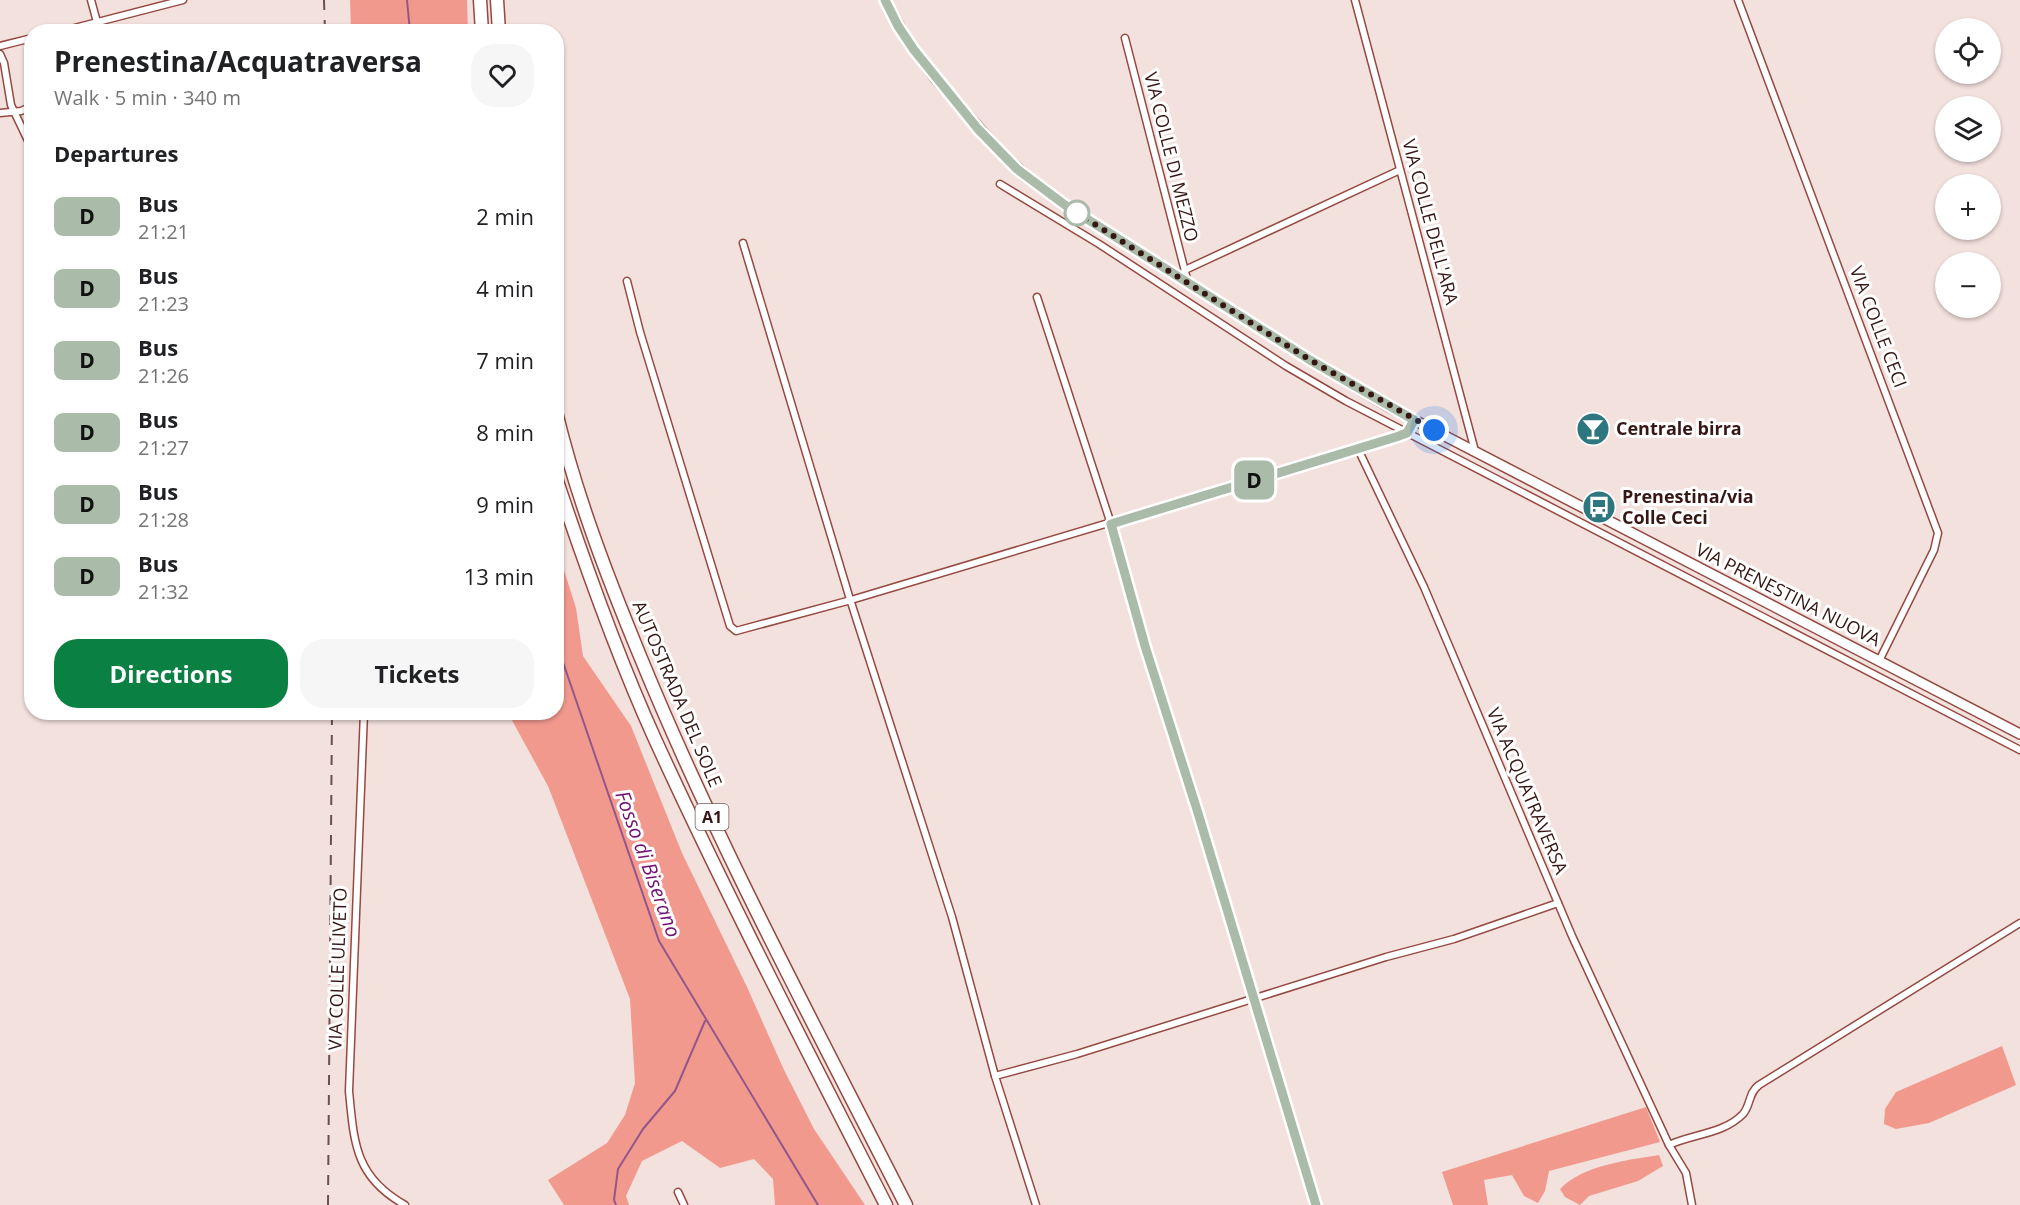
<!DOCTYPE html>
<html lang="en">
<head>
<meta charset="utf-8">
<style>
  :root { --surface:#fff; --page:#f6f6f6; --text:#202124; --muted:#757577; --accent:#0b8043 }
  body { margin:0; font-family:"Open Sans",sans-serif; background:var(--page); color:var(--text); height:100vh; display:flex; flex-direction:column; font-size:22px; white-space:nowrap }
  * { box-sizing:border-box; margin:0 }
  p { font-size:20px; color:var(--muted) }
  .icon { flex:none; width:33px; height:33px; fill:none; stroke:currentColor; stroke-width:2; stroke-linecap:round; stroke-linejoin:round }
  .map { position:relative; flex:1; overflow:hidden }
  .drawer { position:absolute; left:24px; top:24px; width:540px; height:696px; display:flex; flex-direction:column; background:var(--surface); border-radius:24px; box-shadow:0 2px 4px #0004 }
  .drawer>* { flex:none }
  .badge { padding:0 12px; border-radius:9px; font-size:21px; line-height:39px }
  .controls { position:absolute; left:1935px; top:18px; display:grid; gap:12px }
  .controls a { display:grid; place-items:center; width:66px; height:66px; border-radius:50%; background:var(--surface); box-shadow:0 2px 4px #0004; font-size:30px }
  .you { position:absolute; width:30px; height:30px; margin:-15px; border:4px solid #fff; border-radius:50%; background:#1a73e8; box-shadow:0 0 0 9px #1a73e833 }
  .map>.badge { position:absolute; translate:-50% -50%; box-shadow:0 0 0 3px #fff }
  h2 { padding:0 30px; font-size:22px; line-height:54px }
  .round { display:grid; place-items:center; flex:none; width:63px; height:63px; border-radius:24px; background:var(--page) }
  .head { display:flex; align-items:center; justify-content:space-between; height:102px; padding:0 30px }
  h1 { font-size:28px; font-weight:700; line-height:45px }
  .action { display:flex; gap:12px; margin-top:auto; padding:12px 30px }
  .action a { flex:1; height:69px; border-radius:24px; background:var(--accent); color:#fff; font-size:24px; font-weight:700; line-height:69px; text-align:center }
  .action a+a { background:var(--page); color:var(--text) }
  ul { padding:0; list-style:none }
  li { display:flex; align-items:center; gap:18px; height:72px; padding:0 30px }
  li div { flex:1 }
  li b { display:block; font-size:22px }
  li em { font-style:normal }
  li .badge { min-width:66px; font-weight:700; text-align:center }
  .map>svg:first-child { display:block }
</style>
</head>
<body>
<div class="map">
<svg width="2020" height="1205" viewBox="0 0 2020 1205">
  <rect width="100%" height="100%" fill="#f3e1de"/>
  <g fill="#f2998e">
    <polygon points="350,0 467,0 468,31 351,31"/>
    <polygon points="557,548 576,608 583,656 631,726 682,853 747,987 784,1070 814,1129 865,1205 775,1205 773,1179 754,1159 720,1168 682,1141 642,1161 626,1196 629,1205 564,1205 548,1180 607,1143 625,1115 635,1083 630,999 548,786 508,713 556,712"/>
    <polygon points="2002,1046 2016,1085 1929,1123 1896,1129 1884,1124 1885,1109 1896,1092"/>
    <polygon points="1646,1107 1660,1142 1549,1171 1545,1191 1538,1203 1524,1196 1512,1175 1484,1180 1488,1205 1453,1205 1442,1172"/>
    <path d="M1659 1155 1663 1166 1638 1181 1589 1196 1580 1205 1565 1197 1560 1189C1583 1165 1628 1160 1659 1155Z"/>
  </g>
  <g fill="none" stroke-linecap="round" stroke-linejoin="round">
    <g stroke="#94568a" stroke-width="2">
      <polyline points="407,0 410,32"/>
      <polyline points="556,642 659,941 818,1205"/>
      <polyline points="616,1205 614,1200 618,1169 643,1129 675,1091 705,1021"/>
    </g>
    <defs>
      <g id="minor">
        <polyline points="91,0 97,22"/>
        <polyline points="1355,0 1475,451"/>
        <polyline points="1738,0 1938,533 1934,550 1879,661"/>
        <polyline points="59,32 183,0"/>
        <polyline points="1125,38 1188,283"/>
        <polyline points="0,46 32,38"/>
        <polyline points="0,54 4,63 11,105 32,149"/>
        <polyline points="0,113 21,111 32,106"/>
        <polyline points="1000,184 1099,244 1286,366 1346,401 2020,750"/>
        <polyline points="743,243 849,596 952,917 995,1076 1036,1205"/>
        <polyline points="1185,270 1400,170"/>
        <polyline points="627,281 640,332 730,626 736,631 851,600 1396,437 1407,433 1414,420"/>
        <polyline points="1037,297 1111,524 1145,646 1198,813 1316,1205"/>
        <polyline points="1358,449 1424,587 1572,936 1669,1145"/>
        <path d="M364 712 349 1091C354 1143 355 1177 405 1205"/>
        <polyline points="995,1076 1077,1054 1386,957 1454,939 1558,903"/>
        <polyline points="678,1192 684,1205"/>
        <path d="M1692 1205 1686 1173 1669 1145C1692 1134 1724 1134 1743 1114 1751 1105 1748 1093 1759 1085L2020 923"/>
      </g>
      <polyline id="secondary" points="885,0 907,40 935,78 1002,154 1032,181 1065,205 1310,360 1391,408 2020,734"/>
      <g id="motorway">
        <polyline points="480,0 482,32"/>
        <polyline points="497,0 499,32"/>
        <path d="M556 412C576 495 607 576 640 656 717 844 814 1024 906 1205"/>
        <path d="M556 478C585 565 616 653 654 737 726 895 807 1050 886 1205"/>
      </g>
    </defs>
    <use href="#minor" stroke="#964941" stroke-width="9"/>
    <use href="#secondary" stroke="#964941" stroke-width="12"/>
    <use href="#motorway" stroke="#964941" stroke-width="15"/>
    <use href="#minor" stroke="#fff" stroke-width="6"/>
    <use href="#secondary" stroke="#fff" stroke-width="9"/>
    <use href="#motorway" stroke="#fff" stroke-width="12"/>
    <g stroke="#6b4f4c" stroke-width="2" stroke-dasharray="10 10" stroke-linecap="butt">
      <polyline points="324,0 325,32"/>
      <polyline points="328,1205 332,712"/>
    </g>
  </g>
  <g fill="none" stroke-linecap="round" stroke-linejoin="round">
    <defs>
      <polyline id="line" points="885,0 898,26 914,50 978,129 1017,169 1065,205 1310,360 1414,420 1407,433 1396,437 1111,524 1145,646 1198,813 1316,1205"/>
    </defs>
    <use href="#line" stroke="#fff" stroke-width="14"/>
    <use href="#line" stroke="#aba" stroke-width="9"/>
    <polyline stroke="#371714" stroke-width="6" stroke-dasharray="0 10.8" points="1077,213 1310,360 1434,430"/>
  </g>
  <defs>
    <symbol id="bar-disc" viewBox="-11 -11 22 22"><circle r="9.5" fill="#2f7780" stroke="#fff"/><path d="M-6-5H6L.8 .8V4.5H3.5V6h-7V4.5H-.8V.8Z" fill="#fff"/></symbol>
    <symbol id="bus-disc" viewBox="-11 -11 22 22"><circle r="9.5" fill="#2f7780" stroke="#fff"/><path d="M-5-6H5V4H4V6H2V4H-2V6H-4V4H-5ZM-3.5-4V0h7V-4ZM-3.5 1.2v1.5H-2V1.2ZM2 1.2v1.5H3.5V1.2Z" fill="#fff"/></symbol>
  </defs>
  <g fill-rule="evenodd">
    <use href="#bar-disc" x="1574" y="410" width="38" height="38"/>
    <use href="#bus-disc" x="1580" y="488" width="38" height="38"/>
  </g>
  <circle fill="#fff" stroke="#aba" stroke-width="3" cx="1077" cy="213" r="12"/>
  <g text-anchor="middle" stroke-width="6" stroke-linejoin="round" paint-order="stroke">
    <rect fill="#fff" stroke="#735d5a" stroke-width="1.5" x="695.5" y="804" width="33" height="26" rx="4.5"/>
    <g font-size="16" font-weight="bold" fill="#371714">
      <text x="712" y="823">A1</text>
    </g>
    <g font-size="18" fill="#371714" stroke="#fff">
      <text transform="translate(1171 157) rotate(76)" y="6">VIA COLLE DI MEZZO</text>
      <text transform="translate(1430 222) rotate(75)" y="6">VIA COLLE DELL'ARA</text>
      <text transform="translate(1878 327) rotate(69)" y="6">VIA COLLE CECI</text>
      <text transform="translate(1788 595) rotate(27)" y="6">VIA PRENESTINA NUOVA</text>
      <text transform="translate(677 694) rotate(67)" y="6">AUTOSTRADA DEL SOLE</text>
      <text transform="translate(1527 791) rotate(67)" y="6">VIA ACQUATRAVERSA</text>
      <text transform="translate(338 969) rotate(-88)" y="6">VIA COLLE ULIVETO</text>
    </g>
    <g font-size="18" font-weight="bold" fill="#371714" stroke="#fff" text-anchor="start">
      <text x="1616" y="435">Centrale birra</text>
      <text x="1622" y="503">Prenestina/via<tspan x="1622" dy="21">Colle Ceci</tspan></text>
    </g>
    <g font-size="20" font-style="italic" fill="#711374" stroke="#fff">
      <text transform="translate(648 864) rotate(70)" y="7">Fosso di Biserano</text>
    </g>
  </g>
</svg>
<div class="controls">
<a><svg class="icon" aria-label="locate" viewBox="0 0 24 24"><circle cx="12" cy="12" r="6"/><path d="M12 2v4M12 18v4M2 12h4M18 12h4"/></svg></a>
<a><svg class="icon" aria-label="layers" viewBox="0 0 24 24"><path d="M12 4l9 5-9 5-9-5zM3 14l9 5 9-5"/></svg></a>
<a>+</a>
<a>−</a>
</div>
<div class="you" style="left:1434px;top:430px"></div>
<b class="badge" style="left:1254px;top:480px;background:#aba;color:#111">D</b>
<section class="drawer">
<div class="head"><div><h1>Prenestina/Acquatraversa</h1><p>Walk · 5 min · 340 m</p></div><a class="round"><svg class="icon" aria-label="heart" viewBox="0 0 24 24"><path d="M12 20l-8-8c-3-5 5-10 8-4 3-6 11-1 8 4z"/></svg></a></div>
<h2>Departures</h2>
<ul>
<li><span class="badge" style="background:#aba;color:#111">D</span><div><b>Bus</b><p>21:21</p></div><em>2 min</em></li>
<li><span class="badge" style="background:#aba;color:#111">D</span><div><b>Bus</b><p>21:23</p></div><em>4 min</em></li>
<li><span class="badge" style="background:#aba;color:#111">D</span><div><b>Bus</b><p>21:26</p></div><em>7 min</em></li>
<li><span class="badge" style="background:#aba;color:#111">D</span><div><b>Bus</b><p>21:27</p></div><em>8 min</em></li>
<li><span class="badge" style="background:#aba;color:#111">D</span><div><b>Bus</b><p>21:28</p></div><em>9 min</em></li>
<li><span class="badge" style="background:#aba;color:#111">D</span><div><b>Bus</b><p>21:32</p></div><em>13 min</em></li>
</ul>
<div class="action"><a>Directions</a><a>Tickets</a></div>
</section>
</div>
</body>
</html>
